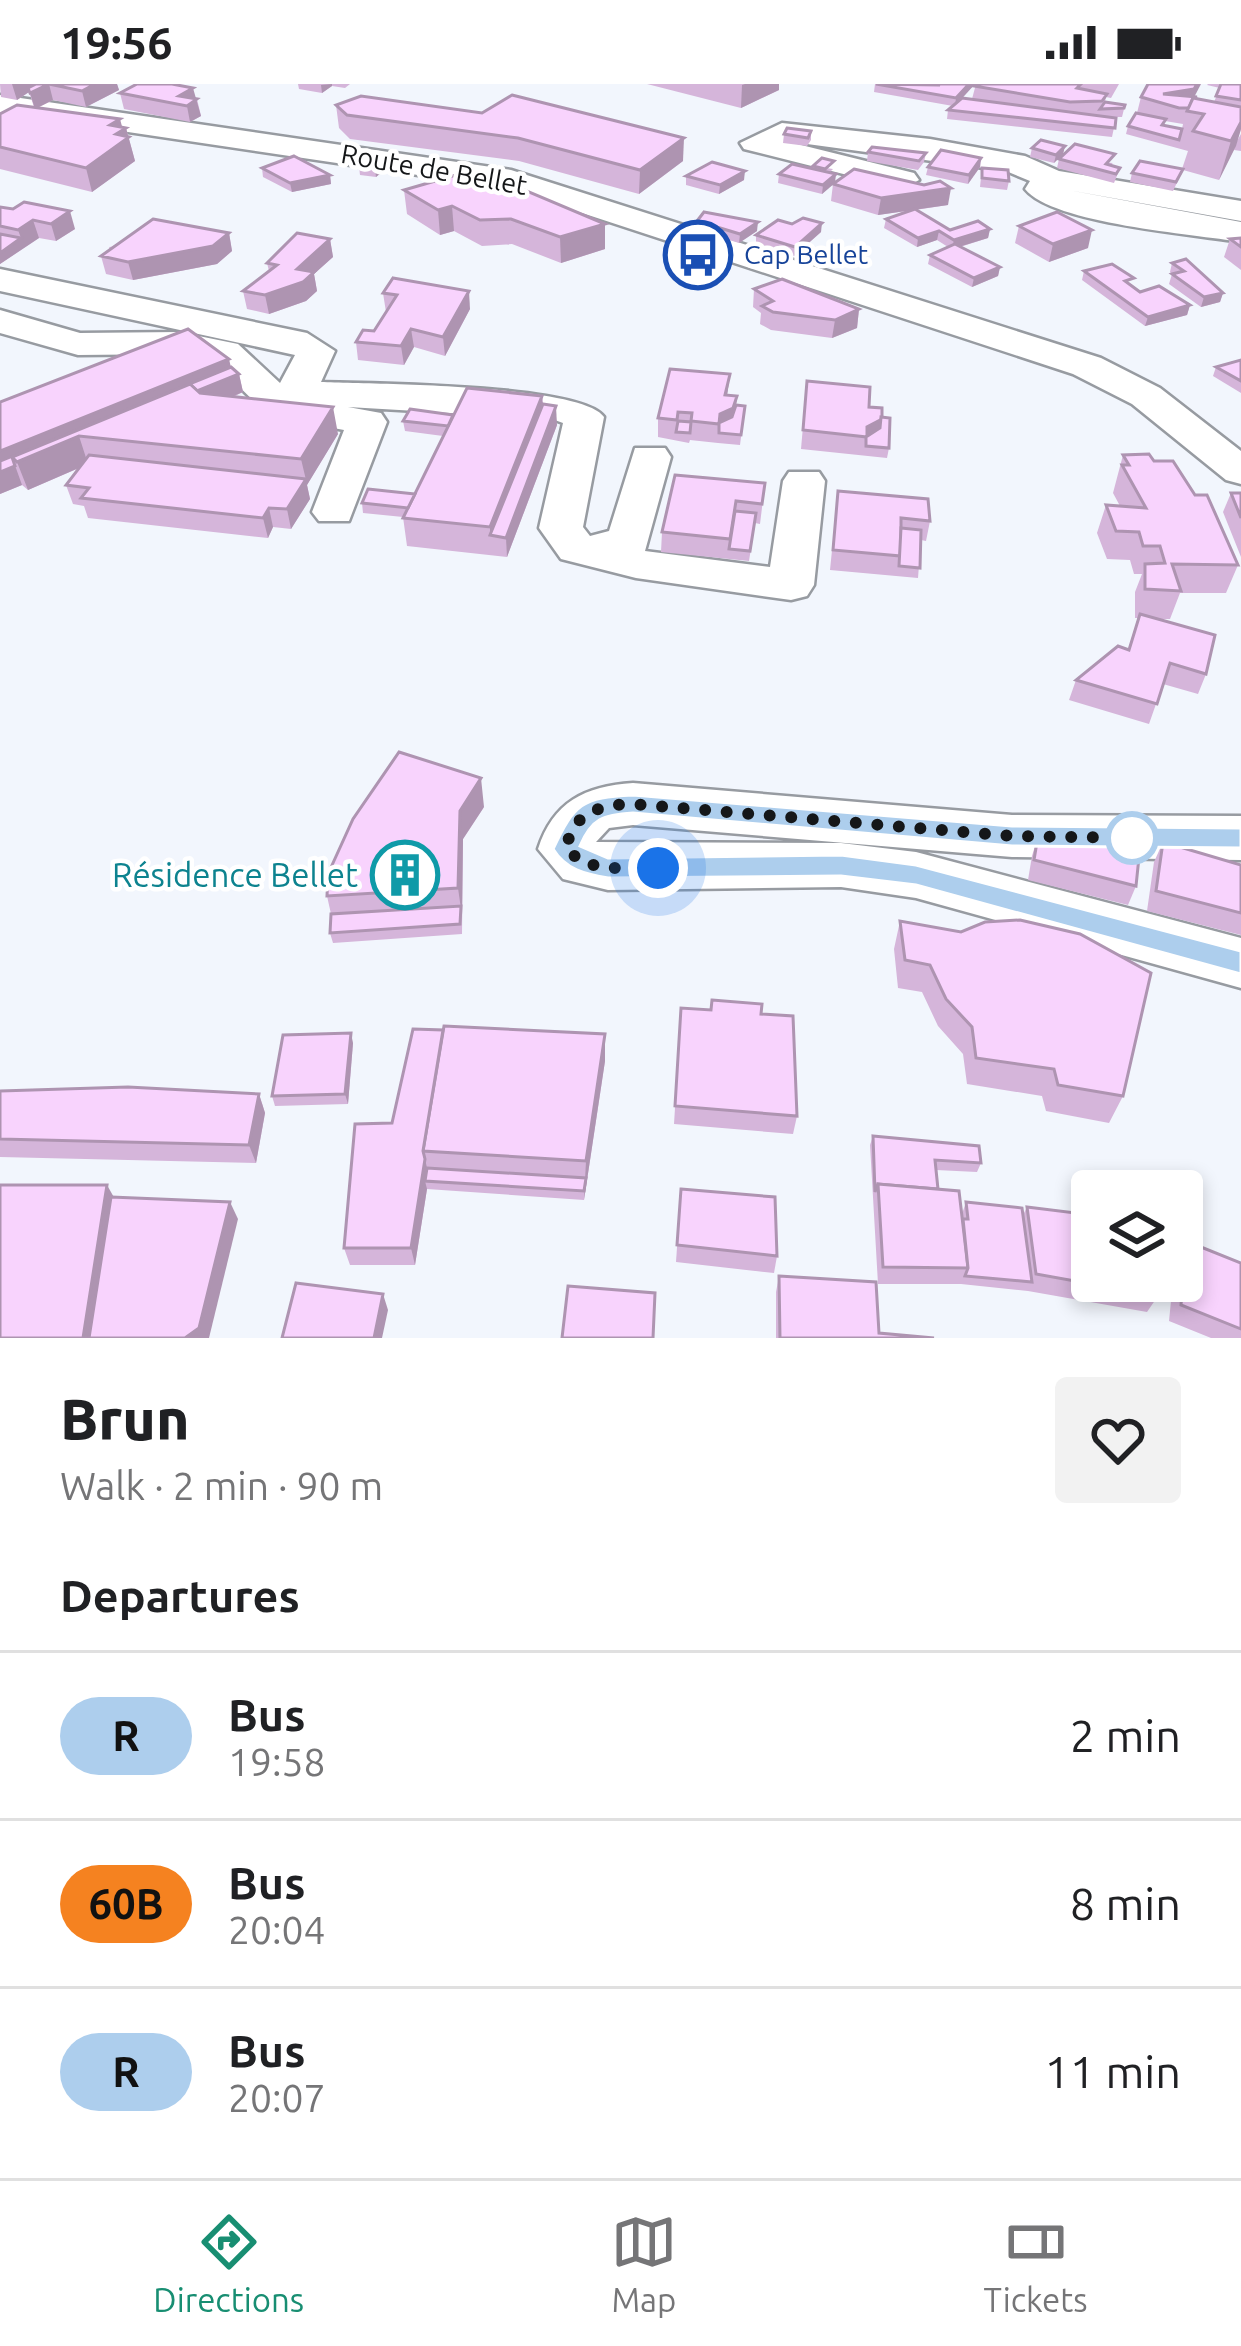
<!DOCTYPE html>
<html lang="en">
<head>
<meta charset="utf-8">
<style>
  :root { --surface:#fff; --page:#f2f2f2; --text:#202124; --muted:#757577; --line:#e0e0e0; --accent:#188e72 }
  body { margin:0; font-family:Ubuntu,sans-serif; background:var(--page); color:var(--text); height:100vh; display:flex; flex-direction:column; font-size:45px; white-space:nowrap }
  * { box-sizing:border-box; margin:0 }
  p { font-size:39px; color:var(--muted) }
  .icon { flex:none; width:66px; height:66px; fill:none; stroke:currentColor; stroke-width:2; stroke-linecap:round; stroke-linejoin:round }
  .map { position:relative; height:1254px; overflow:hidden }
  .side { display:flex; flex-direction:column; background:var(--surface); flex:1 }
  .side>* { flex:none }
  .badge { padding:0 24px; border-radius:39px; font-size:42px; line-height:78px }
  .buttons { position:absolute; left:1071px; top:1086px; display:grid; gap:24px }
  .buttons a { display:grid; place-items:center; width:132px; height:132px; border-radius:12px; background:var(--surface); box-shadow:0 6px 18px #0003; font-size:60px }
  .you { position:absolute; width:60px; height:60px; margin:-30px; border:9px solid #fff; border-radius:50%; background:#1a73e8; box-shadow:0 0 0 18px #1a73e833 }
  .map>.badge { position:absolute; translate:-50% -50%; box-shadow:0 0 0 6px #fff }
  h2 { padding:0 60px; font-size:45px; line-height:108px }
  .round { display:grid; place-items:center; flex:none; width:126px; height:126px; border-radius:12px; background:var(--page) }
  .overview { display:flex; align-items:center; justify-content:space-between; height:204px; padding:0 60px }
  h1 { font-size:57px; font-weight:800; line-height:90px }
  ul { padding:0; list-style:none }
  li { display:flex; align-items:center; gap:36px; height:168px; padding:0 60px; border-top:3px solid var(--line) }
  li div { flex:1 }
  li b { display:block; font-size:45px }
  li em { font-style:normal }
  li .badge { min-width:132px; font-weight:700; text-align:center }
  .status { display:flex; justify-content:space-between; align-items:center; height:84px; padding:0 60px; background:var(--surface); direction:ltr }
  .status svg { height:33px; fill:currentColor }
  .tab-bar { display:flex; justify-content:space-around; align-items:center; height:168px; border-top:3px solid var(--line); background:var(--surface); font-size:33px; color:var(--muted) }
  .tab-bar a { display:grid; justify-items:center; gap:6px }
  .tab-bar .selected { color:var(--accent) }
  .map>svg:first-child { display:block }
</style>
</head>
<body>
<div class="status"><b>19:56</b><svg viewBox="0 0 49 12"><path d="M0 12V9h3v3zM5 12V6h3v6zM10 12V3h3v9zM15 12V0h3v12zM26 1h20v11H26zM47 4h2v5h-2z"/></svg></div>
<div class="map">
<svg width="1241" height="1254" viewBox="0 0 1241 1254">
  <rect width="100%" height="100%" fill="#f2f6fd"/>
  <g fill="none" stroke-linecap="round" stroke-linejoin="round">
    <defs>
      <g id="minor">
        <polygon points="0,11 511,86 1101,274 1160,304 1241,367 1241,400 1226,396 1132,320 1073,290 506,104 0,29"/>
        <path d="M782 39 930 55 1025 72 1059 87 1241 117V137L1068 106 1241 138V158C1194 150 1053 140 1025 105L1030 97 1006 87 785 57 914 89 919 96 903 105 744 65 740 59Z"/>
        <path d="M0 185 307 249 335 267 321 298C369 300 582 300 604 333L583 443 590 452 609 447 635 364H665L671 373 645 467 770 483 783 397 789 388H819L825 397 814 501 807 512 791 516 636 494 561 475 539 444 563 339 552 335 348 323 381 329 387 338 349 437H319L312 428 344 346 269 332 213 277 179 270 78 271 0 249V226L80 249 179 248 238 260 280 299 295 271 0 207Z"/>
        <path d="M633 699 1012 731 1241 732V776L1012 773 633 741 609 744 596 758 841 759 916 768 1241 854V904L916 814 841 803 608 806 563 795 538 765C553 718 585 702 633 699Z"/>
      </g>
    </defs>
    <use href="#minor" stroke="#979ba1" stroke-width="5"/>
    <use href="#minor" fill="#fff" fill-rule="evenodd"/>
  </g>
  <g fill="#d5b5da" fill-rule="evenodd">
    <polygon points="0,0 117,0 119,6 86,23 53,16 37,24 126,44 135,77 92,108 0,85 0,30 34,23 29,8 17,16 1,13"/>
    <polygon points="298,0 350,0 345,4 332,2 322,9 299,5"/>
    <polygon points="647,0 779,0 779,6 741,24"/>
    <polygon points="875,0 975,0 962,14 972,15 976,0 1119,0 1111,14 1106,13 1105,18 1125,21 1122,33 1107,33 1116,34 1112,53 947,35 948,26 953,22 874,8"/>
    <path d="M1208 0H1241V45L1237 57 1241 50V67L1234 66 1235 63 1219 96 1183 86 1173 107 1130 98 1132 89 1182 85 1188 67 1126 50 1128 42 1137 29 1141 13H1194L1214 18 1220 4 1207 1ZM1165 37 1183 40 1182 45 1164 41Z"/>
    <polygon points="120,9 197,15 201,32 190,38 124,25"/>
    <polygon points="336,21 683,77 639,110 519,77 350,55 339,44"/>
    <polygon points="811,47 811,56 807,62 783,59 784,50"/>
    <polygon points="1065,62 1063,70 1054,79 1030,73 1032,64"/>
    <polygon points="868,68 926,69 924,78 918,86 867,77"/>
    <polygon points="387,74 388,83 376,93 360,91 359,82"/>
    <polygon points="981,74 980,83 968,100 926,91 928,83"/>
    <polygon points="1059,75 1113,79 1110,81 1120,84 1114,99 1057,84"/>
    <polygon points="813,82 833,85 829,89 835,99 948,121 915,126 950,146 990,145 988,154 960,163 1000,183 998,192 972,203 928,180 930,171 948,163 937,156 917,163 884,144 886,135 913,126 878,131 831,117 833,100 822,110 778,99 779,90 812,85"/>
    <polygon points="262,84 330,91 331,100 292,108 263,93"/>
    <polygon points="982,84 1009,97 1007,106 980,103"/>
    <polygon points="686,92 744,96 719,110 686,101"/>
    <polygon points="485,97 605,165 561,179 512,160 482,162 454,147 440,151 407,130 404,106"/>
    <polygon points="0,123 75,145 56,157 39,154 0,180"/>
    <polygon points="697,137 757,147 739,159 697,146"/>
    <polygon points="1019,142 1088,164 1049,178 1015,159"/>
    <polygon points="821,148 794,172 756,160 756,151"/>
    <polygon points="229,149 232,167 217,180 133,196 106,190 101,172 110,165 109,163"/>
    <polygon points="1241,154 1241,186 1224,173 1230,155"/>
    <polygon points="330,155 333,173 314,190 317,207 306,217 269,230 247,225 243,207 269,187 267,179"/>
    <polygon points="1172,179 1223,209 1220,218 1201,223 1169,200 1172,190 1170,188"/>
    <polygon points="1084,187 1132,202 1140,208 1190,221 1187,231 1145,242 1082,196"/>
    <polygon points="393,194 470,225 445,272 414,263 404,281 358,276 356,258 374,247 386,228 383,209"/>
    <polygon points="754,205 859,225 857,244 832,254 771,246 760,240 761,229 753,223"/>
    <polygon points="1241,276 1241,309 1213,292 1216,283"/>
    <polygon points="230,283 239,290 243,308 233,313 338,350 307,401 310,415 291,445 273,443 268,454 88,434 84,422 73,420 66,401 79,384 28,406 22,401 0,410 0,318"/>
    <polygon points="807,297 869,323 882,333 889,364 887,374 801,365"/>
    <polygon points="728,311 737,312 736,321 745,322 740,361 718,359 719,349 718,359 690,356 689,359 658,353 658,334"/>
    <polygon points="542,312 543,320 557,341 507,473 407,462 403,433 363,429 362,419 415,410 443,352 405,347 403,337 453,331"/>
    <polygon points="1123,371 1154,377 1238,481 1226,509 1180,509 1170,535 1158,535 1206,590 1198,610 1163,600 1149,640 1069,616 1076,596 1128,566 1138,534 1135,534 1135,508 1142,490 1134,490 1130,476 1107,475 1097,449 1106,421 1120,422 1113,409"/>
    <polygon points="765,399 760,440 755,439 749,477 661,468 662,448"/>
    <polygon points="838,407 930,437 926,457 921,456 918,494 830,486"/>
    <polygon points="1231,409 1241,409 1241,473 1223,428"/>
    <polygon points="484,723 463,755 462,850 333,859 330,849 331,830 327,812"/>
    <polygon points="1038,752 1136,802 1128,821 1028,796 1032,772"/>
    <polygon points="1163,758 1241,781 1241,851 1147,827 1154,778"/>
    <polygon points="900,837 1123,1012 1109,1039 1046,1027 1042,1012 967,1000 963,970 938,942 922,908 898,904 894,865"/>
    <polygon points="681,924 761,930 797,1032 793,1050 674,1040"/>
    <polygon points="353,959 348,1020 275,1022 272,1012"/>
    <polygon points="605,977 584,1116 427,1105 415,1181 350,1181 344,1164 392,1039"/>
    <polygon points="0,1007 259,1010 265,1029 256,1079 0,1073"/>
    <polygon points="873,1052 981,1079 977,1088 936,1086 938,1105 963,1135 963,1127 966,1118 1023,1131 1027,1123 1158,1212 1147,1228 1028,1207 961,1200 878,1200 870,1061"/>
    <polygon points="681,1105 777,1172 774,1189 676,1178"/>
    <polygon points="1186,1157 1241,1179 1241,1254 1211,1254 1169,1237 1173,1197 1182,1197 1182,1163"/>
    <polygon points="779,1192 879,1249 934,1254 776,1254 776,1208"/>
  </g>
  <g fill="#ae94b1">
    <polygon points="12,0 41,0 17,16"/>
    <polygon points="49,0 53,16 35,25 30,9"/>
    <polygon points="95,0 117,0 119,6 86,23 82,7"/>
    <polygon points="332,0 332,2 322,9 321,1"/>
    <polygon points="745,0 779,0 779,6 741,24 742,1"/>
    <polygon points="969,0 975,0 955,22 956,14"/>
    <polygon points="1197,0 1201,0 1190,21 1163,10"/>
    <polygon points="193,4 201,32 190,38 187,22 179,12"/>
    <polygon points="120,35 123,46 126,44 135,77 92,108 86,84 110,41"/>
    <polygon points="1241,38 1241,45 1236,62 1219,96 1231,57"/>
    <polygon points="684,54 683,77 639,110 640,86"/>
    <polygon points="1065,62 1063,70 1054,79 1056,71"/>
    <polygon points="387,74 388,83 376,93 375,85"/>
    <polygon points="981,74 980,83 968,100 969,91"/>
    <polygon points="745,87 744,96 719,110 720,101"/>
    <polygon points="836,90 835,99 822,110 823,101"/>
    <polygon points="330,91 331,100 292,108 290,99"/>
    <polygon points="951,104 948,121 878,131 881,114"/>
    <polygon points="452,122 454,147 440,151 438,126"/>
    <polygon points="70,127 75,145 56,157 51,140"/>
    <polygon points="33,136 39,154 0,180 0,169 21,154 18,146"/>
    <polygon points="758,138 757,147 739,159 740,150"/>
    <polygon points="822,139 821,148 794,172 795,163"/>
    <polygon points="605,140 605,165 561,179 560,153"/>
    <polygon points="990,145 988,154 952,165 954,156"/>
    <polygon points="1092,146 1088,164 1049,178 1053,160"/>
    <polygon points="939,147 937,156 917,163 918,154"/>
    <polygon points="229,149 232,167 217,180 133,196 128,178"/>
    <polygon points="330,155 333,173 314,190 317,207 306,217 269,230 265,211"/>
    <polygon points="1000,183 998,192 972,203 974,194"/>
    <polygon points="469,207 470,225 445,272 443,253"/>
    <polygon points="1223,209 1220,218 1201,223 1204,213"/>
    <polygon points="1190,221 1187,231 1145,242 1148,233"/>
    <polygon points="859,225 857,244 832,254 835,236"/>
    <polygon points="411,245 414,263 404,281 401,262"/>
    <polygon points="229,275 233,292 239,290 243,308 127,357 79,352 88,380 28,406 17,378 12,373 22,401 0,410 0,367"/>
    <polygon points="730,290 725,328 737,312 735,331 719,349 720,330"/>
    <polygon points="542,312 544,339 490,451 490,443"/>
    <polygon points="556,322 557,341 507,473 506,454"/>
    <polygon points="333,323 338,350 307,401 310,415 291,445 287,425 306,396 301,375"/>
    <polygon points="882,335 879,354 866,362 867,343"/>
    <polygon points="269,424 273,443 268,454 263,434"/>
    <polygon points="481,694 484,723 463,755 462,832 458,804 460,727"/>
    <polygon points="351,949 353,959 348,1020 345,1010"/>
    <polygon points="605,950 605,977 584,1116 586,1077"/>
    <polygon points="259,1010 265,1029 256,1079 249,1061"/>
    <polygon points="425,1075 429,1093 425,1097 427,1105 415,1181 411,1164"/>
    <polygon points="107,1101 121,1126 103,1254 83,1254"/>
    <polygon points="230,1118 238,1135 209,1254 185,1254"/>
    <polygon points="383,1210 388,1226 382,1254 374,1254"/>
  </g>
  <g fill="#f8d3fd" stroke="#ae94b1" stroke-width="3">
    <polygon points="36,0 49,0 30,9 28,4"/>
    <polygon points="49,0 95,0 82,7"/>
    <polygon points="137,0 172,0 193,4 179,12 197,15 187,22 120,9"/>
    <polygon points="876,0 940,1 938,0 969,0 956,14"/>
    <polygon points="976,0 1081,0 1077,4 1107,10 1102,17 1070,18 974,2"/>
    <polygon points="1148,0 1197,0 1194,5 1163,10 1197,13 1193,14 1189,24 1179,24 1141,13"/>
    <polygon points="1221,0 1241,0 1241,16 1216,12"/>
    <polygon points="512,11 684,54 640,86 518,54 347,31 336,21 361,12 482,29"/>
    <polygon points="962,14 1116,34 1115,44 948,26"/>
    <polygon points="1193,14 1241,23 1241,38 1231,57 1193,47 1204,30 1187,27"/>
    <polygon points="1105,18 1125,21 1124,24 1100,25"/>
    <polygon points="17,21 120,35 110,41 126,44 116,50 129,53 86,84 0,63 0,30"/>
    <polygon points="1136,29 1166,35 1162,41 1182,45 1179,56 1128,42"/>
    <polygon points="787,44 811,47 808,54 784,50"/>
    <polygon points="1041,56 1065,62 1056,71 1032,64"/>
    <polygon points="1075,60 1115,70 1106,80 1120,84 1116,90 1059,75"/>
    <polygon points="872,63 926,69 919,77 868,68"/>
    <polygon points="941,66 981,74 969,91 928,83"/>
    <polygon points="372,71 387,74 375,85 359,82"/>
    <polygon points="294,72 330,91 290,99 262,84"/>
    <polygon points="822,74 834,77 825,85 813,82"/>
    <polygon points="1140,77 1183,85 1176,98 1132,89"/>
    <polygon points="712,78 745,87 720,101 686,92"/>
    <polygon points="792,80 836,90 823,101 779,90"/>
    <polygon points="982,84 1008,86 1009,97 982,94"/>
    <polygon points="854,85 924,101 940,97 951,104 881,114 833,100"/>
    <polygon points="470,87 485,97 496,94 605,140 560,153 511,135 480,136 452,122 438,126 404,106"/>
    <polygon points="24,118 70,127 51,140 33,136 18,146 0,142 0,123 13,125"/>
    <polygon points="915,125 950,146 978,137 990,145 954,156 939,147 918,154 886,135"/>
    <polygon points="704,128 758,138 740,150 697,137"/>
    <polygon points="1057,128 1092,146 1053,160 1019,142"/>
    <polygon points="803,134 822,139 795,163 756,151 778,136 792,140"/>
    <polygon points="153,135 229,149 213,162 128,178 101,172"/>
    <polygon points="297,149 330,155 297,185 314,188 303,198 265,211 243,207 277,181 267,179"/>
    <polygon points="0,150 21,154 0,169"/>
    <polygon points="1241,154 1241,163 1230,155"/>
    <polygon points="955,160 1000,183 974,194 930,171"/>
    <polygon points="1186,175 1223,209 1204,213 1172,190 1184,187 1172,179"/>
    <polygon points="1112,180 1134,194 1125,197 1140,208 1159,202 1190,221 1148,233 1084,187"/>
    <polygon points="393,194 469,207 443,253 411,245 401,262 356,258 363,246 374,247 397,211 383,209"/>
    <polygon points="782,195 859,225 835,236 773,228 762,222 773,217 754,205"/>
    <polygon points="188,245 229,275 0,367 0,318"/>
    <polygon points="1241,276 1241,297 1216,283"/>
    <polygon points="231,283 239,290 197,307 190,300 12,373 15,382 0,388 0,377"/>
    <polygon points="670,285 730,290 725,311 737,312 733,324 720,330 719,340 691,337 692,329 678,328 677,336 658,334"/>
    <polygon points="807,297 870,303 869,323 882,324 882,335 867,343 867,353 803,346"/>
    <polygon points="190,300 200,309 333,323 301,375 79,352 17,378 12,373"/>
    <polygon points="467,304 542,312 490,443 403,434"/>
    <polygon points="543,320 556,322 506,454 490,451"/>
    <polygon points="736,321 745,322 741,351 719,349 719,339 732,333"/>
    <polygon points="410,325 453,331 448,342 403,337"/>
    <polygon points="881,333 890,334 889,364 866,362 866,353 880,344"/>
    <polygon points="678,337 691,338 690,349 676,348"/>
    <polygon points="1149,370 1154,377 1173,377 1195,411 1207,411 1238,481 1172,480 1181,507 1145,505 1145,480 1165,479 1160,462 1143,462 1139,448 1116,447 1106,421 1146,424 1122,381 1129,381 1123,371"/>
    <polygon points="89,371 306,395 287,425 269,424 263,434 81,414 89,404 66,401"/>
    <polygon points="675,391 765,399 762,420 736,417 730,455 662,448"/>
    <polygon points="368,405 415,410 408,424 362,419"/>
    <polygon points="838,407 928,415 930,437 901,434 901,472 833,466"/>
    <polygon points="1231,409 1241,409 1241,434"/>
    <polygon points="735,427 756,429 750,467 729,465"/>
    <polygon points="901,444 921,446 920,484 899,482"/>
    <polygon points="1140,530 1215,551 1206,590 1170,579 1157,620 1076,596 1118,562 1129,566"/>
    <polygon points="399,668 481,694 460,727 458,804 327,812 328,790 353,735"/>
    <polygon points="1038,752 1141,754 1136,802 1034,776"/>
    <polygon points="1163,758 1241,781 1241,829 1156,807"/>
    <polygon points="461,822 460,840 330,849 331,830"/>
    <polygon points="1020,836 1080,850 1151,889 1123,1012 1058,1001 1054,985 976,974 972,943 946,915 930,881 905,876 900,837 961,848 985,838"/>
    <polygon points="712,916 762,920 761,930 793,932 797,1032 675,1022 681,924 711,926"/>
    <polygon points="444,942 605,950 586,1077 423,1067"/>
    <polygon points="413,945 443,946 423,1067 425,1075 411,1164 344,1164 355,1040 392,1039"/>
    <polygon points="351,949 345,1010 272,1012 283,951"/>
    <polygon points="128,1003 259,1010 249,1061 0,1055 0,1007"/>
    <polygon points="873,1052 979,1062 981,1079 935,1076 938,1105 878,1100 875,1108"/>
    <polygon points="427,1084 586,1094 584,1107 425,1097"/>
    <polygon points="878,1100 959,1107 968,1184 883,1183"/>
    <polygon points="0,1101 107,1101 83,1254 0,1254"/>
    <polygon points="681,1105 775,1113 777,1172 677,1161"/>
    <polygon points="111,1113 230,1118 199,1244 185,1254 89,1254"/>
    <polygon points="966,1118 1022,1124 1032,1198 965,1192 968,1184 963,1135 968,1135"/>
    <polygon points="1027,1123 1092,1131 1092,1197 1159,1197 1158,1212 1036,1190"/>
    <polygon points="1186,1157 1241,1179 1241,1245 1181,1221"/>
    <polygon points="779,1192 876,1198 879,1249 934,1254 780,1254"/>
    <polygon points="296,1199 383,1210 374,1254 282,1254"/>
    <polygon points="568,1202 655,1209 653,1254 562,1254"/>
  </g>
  <path fill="#adceed" stroke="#fff" stroke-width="3" d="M633 711 1012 742 1241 744V764L1012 762 633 729C603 731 592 734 580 762L608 774 841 771 916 781 1241 867V890L916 801 841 792 608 794C585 790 566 786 553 765 574 720 582 713 633 711Z"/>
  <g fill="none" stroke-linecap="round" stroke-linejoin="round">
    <path stroke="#151719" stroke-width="12" stroke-dasharray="0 21.6" d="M658 784H608L583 779 566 765C573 728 599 721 633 720L1012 752 1132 754"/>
  </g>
  <defs>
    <symbol id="bus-ring" viewBox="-11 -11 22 22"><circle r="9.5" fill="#fff" stroke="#1a4fb4" stroke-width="1.5"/><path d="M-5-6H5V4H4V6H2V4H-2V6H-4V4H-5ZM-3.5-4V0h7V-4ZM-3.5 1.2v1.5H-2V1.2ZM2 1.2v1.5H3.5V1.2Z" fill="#1a4fb4"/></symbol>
    <symbol id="building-ring" viewBox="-11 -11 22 22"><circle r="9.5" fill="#fff" stroke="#0f9aa8" stroke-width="1.5"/><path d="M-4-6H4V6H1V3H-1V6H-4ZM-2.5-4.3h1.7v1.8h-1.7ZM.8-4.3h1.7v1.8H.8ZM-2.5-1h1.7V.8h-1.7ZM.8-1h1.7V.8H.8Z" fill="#0f9aa8"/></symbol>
  </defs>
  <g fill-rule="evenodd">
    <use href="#bus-ring" x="660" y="133" width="76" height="76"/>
    <use href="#building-ring" x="367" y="753" width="76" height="76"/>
  </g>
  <circle fill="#fff" stroke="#adceed" stroke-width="6" cx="1132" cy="754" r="24"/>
  <g text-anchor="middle" stroke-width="9" stroke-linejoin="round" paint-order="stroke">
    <g font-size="27" fill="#151719" stroke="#fff">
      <text transform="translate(434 86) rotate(10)" y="9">Route de Bellet</text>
    </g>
    <g font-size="27" fill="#164399" stroke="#fff" text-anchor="start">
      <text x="744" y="180">Cap Bellet</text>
    </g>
    <g font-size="33" fill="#0d838f" stroke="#fff" text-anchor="end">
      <text x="358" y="803">Résidence Bellet</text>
    </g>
  </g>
</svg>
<div class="buttons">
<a><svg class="icon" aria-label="layers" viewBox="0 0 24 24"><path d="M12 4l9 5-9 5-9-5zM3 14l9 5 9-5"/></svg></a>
</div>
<div class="you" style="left:658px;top:784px"></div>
</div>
<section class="side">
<div class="overview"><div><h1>Brun</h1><p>Walk · 2 min · 90 m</p></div><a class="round"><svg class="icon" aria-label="heart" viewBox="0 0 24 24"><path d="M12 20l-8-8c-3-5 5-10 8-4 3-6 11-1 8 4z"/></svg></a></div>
<h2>Departures</h2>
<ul>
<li><span class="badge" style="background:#adceed;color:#111">R</span><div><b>Bus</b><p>19:58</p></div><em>2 min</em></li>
<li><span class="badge" style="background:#f58220;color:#111">60B</span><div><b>Bus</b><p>20:04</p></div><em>8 min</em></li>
<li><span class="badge" style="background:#adceed;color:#111">R</span><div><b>Bus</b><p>20:07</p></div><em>11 min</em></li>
</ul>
</section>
<nav class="tab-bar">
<a class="selected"><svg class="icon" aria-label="directions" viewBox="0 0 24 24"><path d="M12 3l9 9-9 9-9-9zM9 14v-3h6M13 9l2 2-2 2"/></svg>Directions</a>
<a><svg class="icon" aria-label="map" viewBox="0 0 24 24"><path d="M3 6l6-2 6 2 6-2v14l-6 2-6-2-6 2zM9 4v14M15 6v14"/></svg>Map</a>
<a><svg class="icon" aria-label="tickets" viewBox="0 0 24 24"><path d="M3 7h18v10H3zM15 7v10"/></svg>Tickets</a>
</nav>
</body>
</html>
